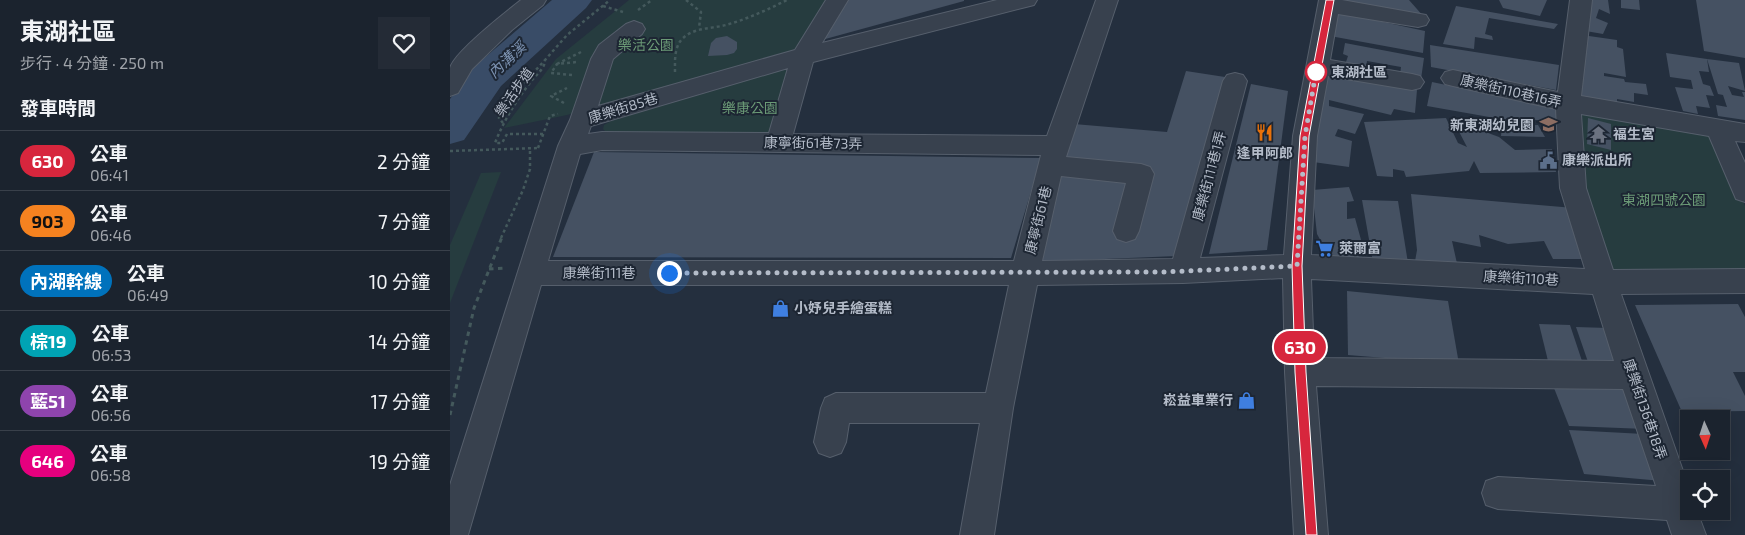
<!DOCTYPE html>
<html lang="zh-TW">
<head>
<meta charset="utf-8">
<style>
  :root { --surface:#1b232e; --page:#242b36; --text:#f1f3f6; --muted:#a0a4aa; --line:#39404a }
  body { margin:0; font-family:"Exo 2","Noto Sans TC",sans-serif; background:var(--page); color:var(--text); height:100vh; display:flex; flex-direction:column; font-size:19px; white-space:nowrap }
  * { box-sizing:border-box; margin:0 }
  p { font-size:16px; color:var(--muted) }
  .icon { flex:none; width:28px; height:28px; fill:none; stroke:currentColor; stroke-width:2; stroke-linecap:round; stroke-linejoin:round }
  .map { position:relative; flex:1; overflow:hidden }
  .panel { display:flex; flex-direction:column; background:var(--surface); width:450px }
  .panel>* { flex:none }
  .badge { padding:0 10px; border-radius:16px; font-size:18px; line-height:32px }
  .needle { width:32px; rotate:177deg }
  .tools { position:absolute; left:1230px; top:410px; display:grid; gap:10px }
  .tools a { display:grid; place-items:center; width:50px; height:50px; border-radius:0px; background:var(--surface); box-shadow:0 5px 20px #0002,0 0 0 1px var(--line); font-size:25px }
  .you { position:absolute; width:25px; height:25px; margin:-12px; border:4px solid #fff; border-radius:50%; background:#1a73e8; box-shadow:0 0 0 8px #1a73e833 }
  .map>.badge { position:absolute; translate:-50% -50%; box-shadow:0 0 0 2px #fff }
  h2 { padding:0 20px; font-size:19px; line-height:45px }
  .round { display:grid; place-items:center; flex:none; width:52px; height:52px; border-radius:0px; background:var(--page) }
  .head { display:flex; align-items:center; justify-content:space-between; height:85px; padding:0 20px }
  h1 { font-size:24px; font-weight:700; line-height:38px }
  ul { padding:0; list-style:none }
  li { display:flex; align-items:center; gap:15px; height:60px; padding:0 20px; border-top:1px solid var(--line) }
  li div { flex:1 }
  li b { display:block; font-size:19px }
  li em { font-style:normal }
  li .badge { min-width:55px; font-weight:700; text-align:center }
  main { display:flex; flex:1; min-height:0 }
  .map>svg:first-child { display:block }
</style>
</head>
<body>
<main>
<section class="panel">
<div class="head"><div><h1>東湖社區</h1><p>步行 · 4 分鐘 · 250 m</p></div><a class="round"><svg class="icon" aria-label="heart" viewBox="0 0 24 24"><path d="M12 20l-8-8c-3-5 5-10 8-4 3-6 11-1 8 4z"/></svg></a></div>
<h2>發車時間</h2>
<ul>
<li><span class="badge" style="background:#d7263d;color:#fff">630</span><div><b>公車</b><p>06:41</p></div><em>2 分鐘</em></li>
<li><span class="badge" style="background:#f58220;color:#111">903</span><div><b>公車</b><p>06:46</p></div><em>7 分鐘</em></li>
<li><span class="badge" style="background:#0072bc;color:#fff">內湖幹線</span><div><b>公車</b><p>06:49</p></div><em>10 分鐘</em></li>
<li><span class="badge" style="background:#00a3b4;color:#fff">棕19</span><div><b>公車</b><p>06:53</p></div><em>14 分鐘</em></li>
<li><span class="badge" style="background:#8e44ad;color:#fff">藍51</span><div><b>公車</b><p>06:56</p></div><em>17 分鐘</em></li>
<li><span class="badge" style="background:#e6007e;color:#fff">646</span><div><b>公車</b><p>06:58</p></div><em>19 分鐘</em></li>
</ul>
</section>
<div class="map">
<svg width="1295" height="535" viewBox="0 0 1295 535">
  <rect width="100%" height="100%" fill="#242f3e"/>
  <g fill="#263c3f">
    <polygon points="179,0 376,0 346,49 117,115 54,128 106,59"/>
    <polygon points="335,69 339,69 320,135 157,133 153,129 154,125 161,121"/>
    <polygon points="1132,113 1265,137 1295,206 1295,273 1161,269 1135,189"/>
    <polygon points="51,172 0,303 0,245 31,173"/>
  </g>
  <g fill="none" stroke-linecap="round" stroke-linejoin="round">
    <polygon fill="#394c67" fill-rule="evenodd" points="102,0 142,0 136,8 51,86 14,140 0,144 0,99 25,66"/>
  </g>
  <g fill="#455162">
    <polygon points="391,0 514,0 514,1 368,41"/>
    <polygon points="884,0 959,0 974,17"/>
    <polygon points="1049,0 1097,0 1090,16 1053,8"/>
    <polygon points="1133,0 1158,0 1160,14 1149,9 1146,18 1158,23 1153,34 1130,30"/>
    <polygon points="1171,0 1189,0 1190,10 1171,8"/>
    <polygon points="1246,0 1295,0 1295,58 1254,51"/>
    <polygon points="1006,6 1108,24 1104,29 1039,18 1035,34 1042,36 1043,40 1025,37 1024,49 993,44"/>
    <polygon points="887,12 975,31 973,53 880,36"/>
    <polygon points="1132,35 1167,40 1167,47 1173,49 1176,77 1154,73 1154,76 1174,79 1175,82 1196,84 1198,95 1184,93 1184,102 1167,99 1167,107 1128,98"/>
    <polygon points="277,36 287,42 287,49 284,53 277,55 258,56 261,43 266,38"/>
    <polygon points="895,43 974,58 971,79 950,75 951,67 917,61 916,69 895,65 898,56 893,54"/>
    <polygon points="980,45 1109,65 1106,90 981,67"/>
    <polygon points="1216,53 1257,59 1259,72 1249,71 1253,84 1260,86 1264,96 1256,95 1260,108 1246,106 1248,114 1233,111 1225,87 1243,89 1241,80 1220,77"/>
    <polygon points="1257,59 1289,63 1295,91 1278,86 1282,95 1294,97 1292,92 1295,92 1295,120 1268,116 1266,105 1277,107 1273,95 1268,94"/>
    <polygon points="736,71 775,77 727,256 582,262 624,124 717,132"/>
    <polygon points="877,74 967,90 965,113 944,109 941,115 879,100 879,106 914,114 905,134 888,129 885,136 902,141 899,167 863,162"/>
    <polygon points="982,82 1006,87 1008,83 1109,104 1110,126 1078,118 1079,124 977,106"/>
    <polygon points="801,84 838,91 817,250 759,254"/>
    <polygon points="996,118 1008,143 1017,147 1003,120 1049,137 1065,150 1102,149 1106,172 1030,173 1024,161 1019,171 956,177 954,171 943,169 943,177 927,176 914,122"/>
    <polygon points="1138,118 1161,124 1161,150 1137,144"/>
    <polygon points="1088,125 1095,137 1051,136 1052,126"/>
    <polygon points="144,152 591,158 561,258 103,257"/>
    <polygon points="899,187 904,201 897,202 897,219 905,218 913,247 906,247 909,258 880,258 867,234 862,190"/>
    <polygon points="961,194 1124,208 1146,259 1103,259 1094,241 1058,244 1029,235 1031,247 1002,241 1008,268 964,267 967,250"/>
    <polygon points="912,200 948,201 958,263 923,262"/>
    <polygon points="897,291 998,301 1009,364 898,355"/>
    <polygon points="1288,304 1295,317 1295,372 1283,372 1295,396 1295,411 1232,412 1185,305"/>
    <polygon points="1089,324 1120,325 1132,361 1098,361"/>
    <polygon points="1126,327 1158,328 1173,364 1138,362"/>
    <polygon points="1102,383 1182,389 1196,429 1119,426"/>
    <polygon points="1119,430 1194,434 1212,481 1134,474"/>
  </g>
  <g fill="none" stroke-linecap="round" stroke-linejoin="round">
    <defs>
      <g id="minor">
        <path d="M71 0H96L93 5 62 30 22 69 8 93 0 96C0 87 0 76 0 68 4 52 57 11 71 0Z"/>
        <path d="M376 0H398L372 43 547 0H587L584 5 576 7 363 62 343 134 597 136 646 0H668L616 157 691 164 700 167 704 174 689 231 685 239 676 242 667 239 663 231 676 183 611 176 592 261 723 259 773 81 777 75 785 73 793 75 797 81 750 258 834 255 843 136 869 0H892L976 15 979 20 976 25 968 27 888 14 880 60 962 74 970 76 974 82 970 88 962 90 878 76 867 136 861 255 1135 269 1110 188 1106 109 1003 86 995 84 991 78 995 72 1003 70 1108 92 1120 0H1142L1131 96 1295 124V142L1285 141 1295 163V202L1286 199 1259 136 1131 114 1136 188 1163 270 1295 269V293L1171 294 1239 488V511H1247L1256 535H1222L1217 520 1048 509 1036 505 1032 493 1036 481 1048 477 1206 486 1173 389 866 386 878 535H844L835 372 833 278 733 283 587 285 563 408 544 535H510L530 423H399L396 442 391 453 380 457 369 453 364 442 371 408 375 398 386 393H536L559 285H91L18 535H0V485L108 146 120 120 141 59 149 45 176 24 184 21 192 24 195 29 192 34 163 59 148 106 345 50ZM338 68 319 133 152 132 138 134 141 126ZM152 150 591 155 564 261H98L130 154ZM861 279 1143 294 1164 361 864 358Z"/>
      </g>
    </defs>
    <use href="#minor" stroke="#565f6c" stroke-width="2"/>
    <g stroke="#44595c" stroke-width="2.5" stroke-dasharray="3 3" stroke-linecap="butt">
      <polyline points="236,0 251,12 249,28"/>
      <polyline points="153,6 173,12"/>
      <polyline points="188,10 202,0"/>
      <polyline points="107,64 131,52"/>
      <path d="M225 72C225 61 224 48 232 39 244 27 261 29 276 25 297 19 317 10 337 0"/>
      <polyline points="122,75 101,73 107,64 127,62"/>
      <polyline points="74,83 95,60"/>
      <polyline points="114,103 101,96 117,88"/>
      <polyline points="53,123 49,118 63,98"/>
      <path d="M93 134H57L52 143H45C54 120 67 99 83 79 88 73 95 68 95 60L117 35 160 0"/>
      <polyline points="88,148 100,116 108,114"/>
      <polyline points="0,151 89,148"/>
      <polyline points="51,238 73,190 80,169 80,149"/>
    </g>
    <g stroke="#44595c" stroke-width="3" stroke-dasharray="4.5 4.5" stroke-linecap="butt">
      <polyline points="39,269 57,268"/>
      <polyline points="0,415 24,308 52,237"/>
    </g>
    <use href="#minor" fill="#38414e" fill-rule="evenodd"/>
  </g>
  <polygon fill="#d7263d" stroke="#fff" points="876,0 884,0 859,136 852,266 856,372 867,535 856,535 845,372 842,266 850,136"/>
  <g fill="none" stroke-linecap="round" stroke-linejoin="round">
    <polyline stroke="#b4bcc9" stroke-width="5" stroke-dasharray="0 9" points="219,273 713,272 847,266 855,136 867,66 866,72"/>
  </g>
  <defs>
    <symbol id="school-bare" viewBox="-9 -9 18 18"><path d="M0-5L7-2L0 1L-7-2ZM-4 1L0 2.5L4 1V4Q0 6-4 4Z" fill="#8d6e63" stroke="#1d2633" stroke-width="2.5" paint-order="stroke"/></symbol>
    <symbol id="restaurant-bare" viewBox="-9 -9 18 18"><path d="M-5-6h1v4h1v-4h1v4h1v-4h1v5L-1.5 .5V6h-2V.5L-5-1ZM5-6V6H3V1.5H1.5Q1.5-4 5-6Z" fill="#e8710a" stroke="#1d2633" stroke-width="2.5" paint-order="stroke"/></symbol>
    <symbol id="temple-bare" viewBox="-9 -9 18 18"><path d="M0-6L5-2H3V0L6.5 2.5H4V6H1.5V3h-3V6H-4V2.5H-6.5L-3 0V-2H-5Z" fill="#6b7280" stroke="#1d2633" stroke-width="2.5" paint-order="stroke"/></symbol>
    <symbol id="civic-bare" viewBox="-9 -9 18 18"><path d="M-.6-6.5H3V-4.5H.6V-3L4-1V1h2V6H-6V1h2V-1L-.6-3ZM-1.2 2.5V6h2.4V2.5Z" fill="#5c6f8a" stroke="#1d2633" stroke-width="2.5" paint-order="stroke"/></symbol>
    <symbol id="supermarket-bare" viewBox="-9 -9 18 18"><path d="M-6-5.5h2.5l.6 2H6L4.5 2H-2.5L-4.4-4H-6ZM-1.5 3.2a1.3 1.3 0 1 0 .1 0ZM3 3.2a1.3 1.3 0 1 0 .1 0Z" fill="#3f7fe0" stroke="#1d2633" stroke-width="2.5" paint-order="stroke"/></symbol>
    <symbol id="shop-bare" viewBox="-9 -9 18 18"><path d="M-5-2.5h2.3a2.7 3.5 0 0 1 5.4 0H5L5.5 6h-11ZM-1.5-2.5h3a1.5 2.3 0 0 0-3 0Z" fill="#3f7fe0" stroke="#1d2633" stroke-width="2.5" paint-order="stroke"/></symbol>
  </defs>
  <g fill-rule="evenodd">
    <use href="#school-bare" x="1086" y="112" width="25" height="25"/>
    <use href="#restaurant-bare" x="802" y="120" width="25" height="25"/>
    <use href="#temple-bare" x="1136" y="122" width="25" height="25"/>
    <use href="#civic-bare" x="1086" y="148" width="25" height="25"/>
    <use href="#supermarket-bare" x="862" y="236" width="25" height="25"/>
    <use href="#shop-bare" x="318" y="296" width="25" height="25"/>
    <use href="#shop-bare" x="784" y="388" width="25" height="25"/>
  </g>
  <circle fill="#fff" stroke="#d7263d" stroke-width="2.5" cx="866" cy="72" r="10"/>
  <g text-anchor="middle" stroke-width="4" stroke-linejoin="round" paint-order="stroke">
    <g font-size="14" fill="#6b9a76" stroke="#1d2633">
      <text x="196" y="50">樂活公園</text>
      <text x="300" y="113">樂康公園</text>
      <text x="1214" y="205">東湖四號公園</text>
    </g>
    <g font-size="14" font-weight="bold" fill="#b4bcc9" stroke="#1d2633" text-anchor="start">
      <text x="881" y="77">東湖社區</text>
    </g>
    <g font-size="14" fill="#b4bcc9" stroke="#1d2633">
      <text transform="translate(1061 91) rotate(13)" y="5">康樂街110巷16弄</text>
      <text transform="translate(64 92) rotate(-55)" y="5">樂活步道</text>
      <text transform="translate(173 108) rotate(-17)" y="5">康樂街85巷</text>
      <text transform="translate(363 143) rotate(1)" y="5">康寧街61巷73弄</text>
      <text transform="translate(759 176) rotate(-75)" y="5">康樂街111巷1弄</text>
      <text transform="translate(588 220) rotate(-76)" y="5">康寧街61巷</text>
      <text x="149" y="278">康樂街111巷</text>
      <text transform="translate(1071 278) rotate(3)" y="5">康樂街110巷</text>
      <text transform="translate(1195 409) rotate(71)" y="5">康樂街136巷18弄</text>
    </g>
    <g font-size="14" font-weight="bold" fill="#b4bcc9" stroke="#1d2633" text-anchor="start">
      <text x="1084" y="130" text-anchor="end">新東湖幼兒園</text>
      <text x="1163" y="139">福生宮</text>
      <text x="815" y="158" text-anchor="middle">逢甲阿郎</text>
      <text x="1112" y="165">康樂派出所</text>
      <text x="889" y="253">萊爾富</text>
      <text x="344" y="313">小妤兒手繪蛋糕</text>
      <text x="783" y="405" text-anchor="end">崧益車業行</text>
    </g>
    <g font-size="15" font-style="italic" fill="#7c92b1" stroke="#1d2633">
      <text transform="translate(57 60) rotate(-43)" y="5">內溝溪</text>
    </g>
  </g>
</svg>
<div class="tools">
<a><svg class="needle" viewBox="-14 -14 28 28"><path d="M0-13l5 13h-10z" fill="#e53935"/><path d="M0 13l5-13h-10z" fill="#a0a4aa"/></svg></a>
<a><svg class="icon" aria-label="locate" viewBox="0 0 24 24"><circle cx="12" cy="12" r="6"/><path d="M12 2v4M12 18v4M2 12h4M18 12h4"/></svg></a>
</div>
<div class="you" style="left:219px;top:273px"></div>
<b class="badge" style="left:850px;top:347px;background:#d7263d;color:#fff">630</b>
</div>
</main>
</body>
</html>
